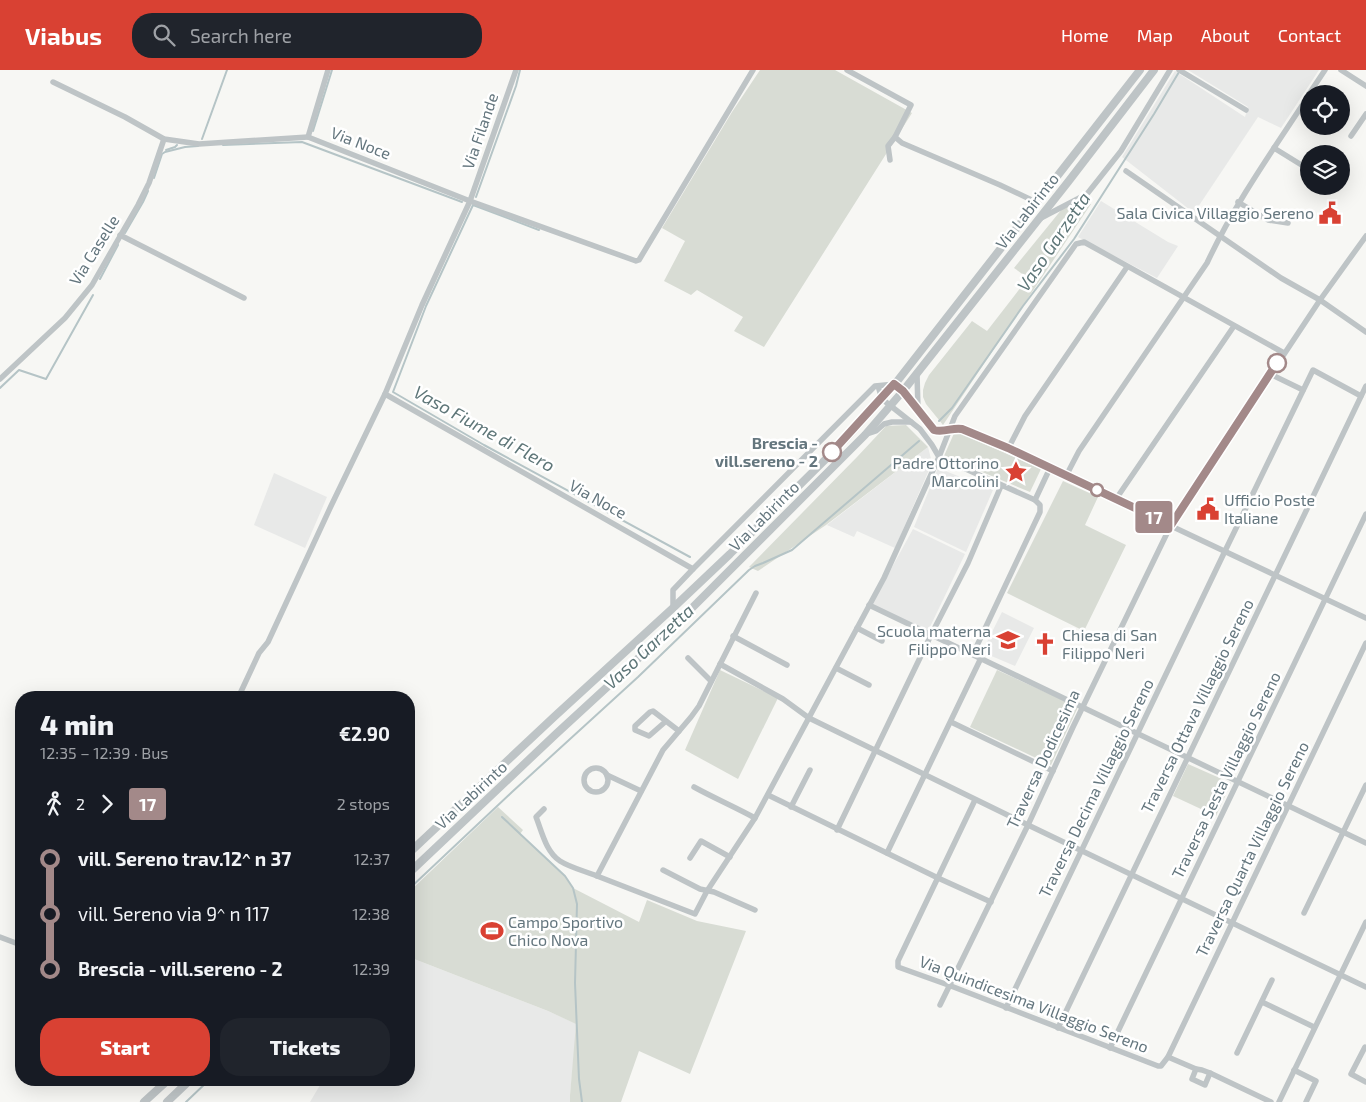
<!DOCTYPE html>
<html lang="en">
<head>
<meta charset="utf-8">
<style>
  :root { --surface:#171b24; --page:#20242c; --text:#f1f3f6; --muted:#9ea1a6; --accent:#d94133 }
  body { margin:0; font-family:"Exo 2",sans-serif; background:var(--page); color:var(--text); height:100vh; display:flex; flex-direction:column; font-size:19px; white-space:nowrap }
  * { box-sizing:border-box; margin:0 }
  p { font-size:16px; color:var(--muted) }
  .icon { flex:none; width:28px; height:28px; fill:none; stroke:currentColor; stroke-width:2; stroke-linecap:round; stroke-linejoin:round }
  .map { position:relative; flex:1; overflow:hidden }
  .drawer { position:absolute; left:15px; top:621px; width:400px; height:395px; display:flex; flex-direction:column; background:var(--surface); border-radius:20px; box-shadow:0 5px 20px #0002 }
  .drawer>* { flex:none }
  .badge { padding:0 10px; border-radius:4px; font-size:18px; line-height:32px }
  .controls { position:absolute; left:1300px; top:15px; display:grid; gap:10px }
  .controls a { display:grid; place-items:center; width:50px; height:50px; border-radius:50%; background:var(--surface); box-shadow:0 5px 20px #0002; font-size:25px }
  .map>.badge { position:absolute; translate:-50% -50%; box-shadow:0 0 0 2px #fff }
  .legs { display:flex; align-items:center; gap:8px; height:55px; padding:0 25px; font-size:16px }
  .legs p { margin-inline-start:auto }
  .summary { display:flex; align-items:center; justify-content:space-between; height:85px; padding:0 25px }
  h1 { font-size:28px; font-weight:800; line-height:38px }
  .button { display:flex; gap:10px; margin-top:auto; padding:10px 25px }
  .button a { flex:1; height:58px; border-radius:20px; background:var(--accent); color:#fff; font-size:20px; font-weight:800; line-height:58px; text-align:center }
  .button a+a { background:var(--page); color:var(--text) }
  ul { padding:0 25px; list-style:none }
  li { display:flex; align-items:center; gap:18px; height:55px; font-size:19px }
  li i { display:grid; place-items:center; width:8px; height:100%; margin:0 6px; background:currentColor }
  li i::after { content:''; width:12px; height:12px; margin:-6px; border:4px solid; border-radius:50%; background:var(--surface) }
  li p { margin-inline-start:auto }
  li:first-child i { background:linear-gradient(#0000 50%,currentColor 0) }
  li:last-child i { background:linear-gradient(currentColor 50%,#0000 0) }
  header { display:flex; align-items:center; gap:30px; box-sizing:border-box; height:70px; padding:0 25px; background:var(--accent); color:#fff }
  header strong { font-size:24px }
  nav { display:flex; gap:28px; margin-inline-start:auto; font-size:18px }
  .search { width:350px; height:45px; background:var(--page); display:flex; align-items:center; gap:12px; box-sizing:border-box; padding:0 18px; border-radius:20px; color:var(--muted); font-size:19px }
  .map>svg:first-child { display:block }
</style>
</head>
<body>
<header>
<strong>Viabus</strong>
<div class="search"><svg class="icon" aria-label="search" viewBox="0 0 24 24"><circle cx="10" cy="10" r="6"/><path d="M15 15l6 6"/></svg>Search here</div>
<nav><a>Home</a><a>Map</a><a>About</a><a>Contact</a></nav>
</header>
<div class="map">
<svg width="1366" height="1032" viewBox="0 0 1366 1032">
  <rect width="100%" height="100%" fill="#f7f7f4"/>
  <g fill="#e8e9e8">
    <polygon points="1188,0 1319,0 1281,58 1258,47 1194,143 1122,87 1175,1 1245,47 1248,37"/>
    <polygon points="1101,131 1168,172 1178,176 1157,208 1078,167"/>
    <polygon points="928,377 932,393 895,478 857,461 854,467 827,455"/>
    <polygon points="938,398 993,420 966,482 914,457"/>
    <polygon points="274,403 327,427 305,478 254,455"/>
    <polygon points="913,459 965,484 928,561 872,534"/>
    <polygon points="1002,542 1034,558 1015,596 982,582"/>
    <polygon points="409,887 548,941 577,954 570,1025 570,1032 310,1032 323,1010 409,1010"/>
  </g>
  <g fill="#d8dcd4">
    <polygon points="760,0 835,0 912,43 764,277 734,261 743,247 697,220 691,225 664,211 685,171 662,158 732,42"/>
    <polygon points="1074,132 1091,134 943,355 926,334 923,327 923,320 925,313 929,305 972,251 987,261 1028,208 1014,198 1062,139"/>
    <polygon points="906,355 928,377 826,455 758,501 749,497 857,387 886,356"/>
    <polygon points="955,361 1041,399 1030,422 944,386"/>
    <polygon points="1063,411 1098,427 1085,455 1126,475 1084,561 1007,523"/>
    <polygon points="720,600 778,628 738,709 685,680"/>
    <polygon points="997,600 1078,637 1051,695 970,657"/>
    <polygon points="1188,694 1231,713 1216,746 1173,726"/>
    <polygon points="498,737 523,760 520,764 565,806 573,818 639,852 647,830 697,851 746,861 690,1004 639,981 621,1032 570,1032 570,1025 576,954 548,941 409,887 409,822"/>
  </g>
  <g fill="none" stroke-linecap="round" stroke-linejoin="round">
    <g stroke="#b5c4c6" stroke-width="2">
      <polyline points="313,61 332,0"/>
      <polyline points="202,69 227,0"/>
      <polyline points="223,75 302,72 462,132"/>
      <polyline points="166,80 175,77 177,75"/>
      <polyline points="154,108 162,84 165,82 185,77 198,76"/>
      <polyline points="476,127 516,16 520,0"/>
      <polyline points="539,160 473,135 426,236 393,322 484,375 690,487"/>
      <polyline points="125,163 143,132 148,121"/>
      <polyline points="100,209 118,175"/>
      <polyline points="0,318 19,300 46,309 93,225"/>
      <polyline points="939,351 952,338 1023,236 1074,169 1154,44 1179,2"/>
      <polyline points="502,747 565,806 573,818 577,834 575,913 579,1009 582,1032"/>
      <polyline points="409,819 512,722 638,607 749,500 755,496 763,493 792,480 919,371"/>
      <polyline points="186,1032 209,1010"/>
    </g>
    <g stroke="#bec4c6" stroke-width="5.5">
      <polyline points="328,0 308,67 470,131 422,235 385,324 693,499"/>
      <polyline points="516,0 470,131 636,191 639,190 753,0"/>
      <polyline points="847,0 911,35 895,67 902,73 1000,115 1038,133"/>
      <polyline points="1179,0 1246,40"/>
      <polyline points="1341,0 1366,16"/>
      <polyline points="53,12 125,47 164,69 199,74 308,67"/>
      <polyline points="1309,24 1325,0"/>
      <polyline points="1351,66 1366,44"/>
      <polyline points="1274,78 1308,99 1309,98"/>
      <polyline points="1317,84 1320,79 1328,84"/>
      <polyline points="890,90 888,76 895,67"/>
      <polyline points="1341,91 1347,95"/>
      <polyline points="1126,101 1281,208 1320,230 1366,262"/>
      <polyline points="1238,132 1268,150 1288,153"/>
      <polyline points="1041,148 1087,124 1121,81 1170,0"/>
      <polyline points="120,165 244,228"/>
      <polyline points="917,304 918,339"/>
      <polyline points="1270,304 1303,320"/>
      <polyline points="0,309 65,248 92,215 138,135 149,113 164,69"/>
      <polyline points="878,316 882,329 920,359 932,375 939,387 1035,430 1040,435 1040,442 973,584"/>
      <polyline points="867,364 876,361 884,354 892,352 911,352"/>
      <polyline points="1008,379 1025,346 1127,197"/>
      <path d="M1066 406 1079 381 1207 193C1235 133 1273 80 1309 25"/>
      <polyline points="1116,429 1234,256"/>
      <polyline points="1035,430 1050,398"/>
      <polyline points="756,523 699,636 691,647 663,680 597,806 695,844 707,821 755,748 884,508 939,387 955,346 1076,174 1084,172 1284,283"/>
      <polyline points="869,535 1366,773"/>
      <path d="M673 538V520L693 499 875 316 895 314 903 321 934 360C944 363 953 357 962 359L1008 379 1366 548"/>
      <polyline points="857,558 882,571"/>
      <polyline points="733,566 787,595"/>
      <polyline points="688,588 711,611"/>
      <polyline points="720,594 783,629 809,648 1028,755 1366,917"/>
      <polyline points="836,598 869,615"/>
      <polyline points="238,628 259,583 268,572 331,436 385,324"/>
      <polyline points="665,652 649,666 635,660 635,656 650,642 653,641 679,661"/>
      <polyline points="951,652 1053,701"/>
      <circle cx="596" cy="710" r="12"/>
      <polyline points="607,705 641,721"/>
      <path d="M694 717C714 728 735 737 755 748"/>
      <polyline points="768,725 938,808 991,832"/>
      <polyline points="975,730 898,891 898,897 951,916 1158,996 1161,996 1168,987 1366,573"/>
      <polyline points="791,737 810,700"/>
      <path d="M544 739 536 747C542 762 546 782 560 791 571 798 585 801 597 806"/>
      <polyline points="837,760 931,565 968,493 1001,416"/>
      <polyline points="887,783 981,588"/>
      <polyline points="690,788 701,771 730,787"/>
      <polyline points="663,800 700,819 714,822 755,840"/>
      <polyline points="1304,843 1366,715"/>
      <polyline points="0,867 21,875"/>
      <polyline points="1262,932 1314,957"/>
      <polyline points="940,935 1028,755 1073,657 1171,455 1320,230 1366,166"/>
      <polyline points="1006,938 1225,481 1313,300 1361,326"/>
      <polyline points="1058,958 1366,316"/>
      <polyline points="1365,977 1351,1004 1366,1012"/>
      <polyline points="1110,978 1366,444"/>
      <polyline points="1237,983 1272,910"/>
      <polyline points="1168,987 1196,999 1202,1000 1210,1003 1271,1032"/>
      <polyline points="1196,999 1192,1009 1205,1015 1210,1003"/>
      <polyline points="1294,1000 1316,1011 1306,1032"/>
      <polyline points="1279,1032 1366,852"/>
    </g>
    <g stroke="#bec4c6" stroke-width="8">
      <polyline points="409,783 555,646 673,538 730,484 844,371 895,314 1140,0"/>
      <polyline points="409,803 556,664 680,550 865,365 903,321 1068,112 1154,0"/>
      <polyline points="144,1032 168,1010"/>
      <polyline points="167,1032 190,1010"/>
    </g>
  </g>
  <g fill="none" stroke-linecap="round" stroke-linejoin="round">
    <defs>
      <path id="line-1" d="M832 382 894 314 903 321 934 360C944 363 953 357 962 359L1008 378 1171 455 1277 293"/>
    </defs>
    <use href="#line-1" stroke="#fff" stroke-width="11"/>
    <use href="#line-1" stroke="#a38989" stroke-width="8"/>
  </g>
  <defs>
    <symbol id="civic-bare" viewBox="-9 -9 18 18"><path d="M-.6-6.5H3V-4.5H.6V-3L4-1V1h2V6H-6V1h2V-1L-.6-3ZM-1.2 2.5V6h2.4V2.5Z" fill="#d94133" stroke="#fff" stroke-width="2.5" paint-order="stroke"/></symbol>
    <symbol id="sight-bare" viewBox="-9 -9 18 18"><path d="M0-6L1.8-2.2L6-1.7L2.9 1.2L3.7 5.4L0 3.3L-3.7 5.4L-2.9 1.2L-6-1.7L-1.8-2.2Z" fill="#d94133" stroke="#fff" stroke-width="2.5" paint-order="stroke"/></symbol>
    <symbol id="school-bare" viewBox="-9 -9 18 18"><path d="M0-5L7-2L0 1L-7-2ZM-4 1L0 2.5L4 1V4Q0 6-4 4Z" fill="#d94133" stroke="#fff" stroke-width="2.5" paint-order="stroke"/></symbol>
    <symbol id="church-bare" viewBox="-9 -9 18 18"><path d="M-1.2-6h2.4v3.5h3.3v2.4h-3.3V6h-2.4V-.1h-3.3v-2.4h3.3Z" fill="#d94133" stroke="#fff" stroke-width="2.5" paint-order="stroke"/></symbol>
    <symbol id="stadium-bare" viewBox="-9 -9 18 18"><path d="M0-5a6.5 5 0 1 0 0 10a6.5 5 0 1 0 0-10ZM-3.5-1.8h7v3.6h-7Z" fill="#d94133" stroke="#fff" stroke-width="2.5" paint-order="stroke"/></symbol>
  </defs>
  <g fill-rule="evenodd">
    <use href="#civic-bare" x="1314" y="127" width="32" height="32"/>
    <use href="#sight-bare" x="1000" y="386" width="32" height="32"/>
    <use href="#civic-bare" x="1192" y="423" width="32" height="32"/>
    <use href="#school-bare" x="992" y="554" width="32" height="32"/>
    <use href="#church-bare" x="1029" y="558" width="32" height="32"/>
    <use href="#stadium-bare" x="476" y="845" width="32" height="32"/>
  </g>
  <g fill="#fff" stroke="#a38989" stroke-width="2.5">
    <circle cx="1277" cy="293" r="9"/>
    <circle cx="832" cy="382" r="9"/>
    <circle cx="1097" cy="420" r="6"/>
  </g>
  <g text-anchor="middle" stroke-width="5" stroke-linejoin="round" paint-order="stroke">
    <g font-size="16" fill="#64767e" stroke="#fff">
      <text transform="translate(480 61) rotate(-71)" y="6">Via Filande</text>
      <text transform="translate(361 73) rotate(21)" y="6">Via Noce</text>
      <text transform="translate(1027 141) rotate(-52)" y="6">Via Labirinto</text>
      <text transform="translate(94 180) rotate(-58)" y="6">Via Caselle</text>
      <text transform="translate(598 429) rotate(29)" y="6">Via Noce</text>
      <text transform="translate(764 446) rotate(-45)" y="6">Via Labirinto</text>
      <text transform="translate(1197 636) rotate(-64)" y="6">Traversa Ottava Villaggio Sereno</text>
      <text transform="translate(1043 689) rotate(-65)" y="6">Traversa Dodicesima</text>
      <text transform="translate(1226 705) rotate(-64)" y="6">Traversa Sesta Villaggio Sereno</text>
      <text transform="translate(1096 718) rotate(-64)" y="6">Traversa Decima Villaggio Sereno</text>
      <text transform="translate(471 725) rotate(-43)" y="6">Via Labirinto</text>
      <text transform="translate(1252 779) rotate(-64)" y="6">Traversa Quarta Villaggio Sereno</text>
      <text transform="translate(1034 934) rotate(21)" y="6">Via Quindicesima Villaggio Sereno</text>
    </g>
    <g font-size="16" fill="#64767e" stroke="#fff" text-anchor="end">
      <text x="1314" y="149">Sala Civica Villaggio Sereno</text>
      <text x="999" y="399">Padre Ottorino<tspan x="999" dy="18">Marcolini</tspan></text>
      <text x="1224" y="436" text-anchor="start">Ufficio Poste<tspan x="1224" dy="18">Italiane</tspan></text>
      <text x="991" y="567">Scuola materna<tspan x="991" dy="18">Filippo Neri</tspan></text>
      <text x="1062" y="571" text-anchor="start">Chiesa di San<tspan x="1062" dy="18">Filippo Neri</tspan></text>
      <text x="508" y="858" text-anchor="start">Campo Sportivo<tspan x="508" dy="18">Chico Nova</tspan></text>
    </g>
    <g font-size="16" font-weight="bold" fill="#64767e" stroke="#fff" text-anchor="end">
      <text x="818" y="379">Brescia -<tspan x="818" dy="18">vill.sereno - 2</tspan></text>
    </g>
    <g font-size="18" font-style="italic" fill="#5e7678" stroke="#fff">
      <text transform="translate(1054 172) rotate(-56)" y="6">Vaso Garzetta</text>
      <text transform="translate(484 359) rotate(29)" y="6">Vaso Fiume di Flero</text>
      <text transform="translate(649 577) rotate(-43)" y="6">Vaso Garzetta</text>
    </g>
  </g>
</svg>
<div class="controls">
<a><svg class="icon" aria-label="locate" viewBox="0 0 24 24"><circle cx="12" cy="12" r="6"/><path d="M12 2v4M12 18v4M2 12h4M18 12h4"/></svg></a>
<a><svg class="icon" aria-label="layers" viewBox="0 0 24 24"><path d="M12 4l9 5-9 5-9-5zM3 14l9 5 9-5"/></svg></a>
</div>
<b class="badge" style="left:1154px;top:447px;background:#a38989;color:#fff">17</b>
<section class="drawer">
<div class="summary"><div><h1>4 min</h1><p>12:35 – 12:39 · Bus</p></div><b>€2.90</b></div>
<div class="legs"><svg class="icon" aria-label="walk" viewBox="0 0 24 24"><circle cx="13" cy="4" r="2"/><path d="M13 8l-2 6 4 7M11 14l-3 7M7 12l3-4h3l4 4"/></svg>2<svg class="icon" aria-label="forward" viewBox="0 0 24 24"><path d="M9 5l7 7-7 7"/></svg><b class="badge" style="background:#a38989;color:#fff">17</b><p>2 stops</p></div>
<ul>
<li><i style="color:#a38989"></i><b>vill. Sereno trav.12^ n 37</b><p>12:37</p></li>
<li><i style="color:#a38989"></i><span>vill. Sereno via 9^ n 117</span><p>12:38</p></li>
<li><i style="color:#a38989"></i><b>Brescia - vill.sereno - 2</b><p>12:39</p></li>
</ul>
<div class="button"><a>Start</a><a>Tickets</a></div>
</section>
</div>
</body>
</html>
